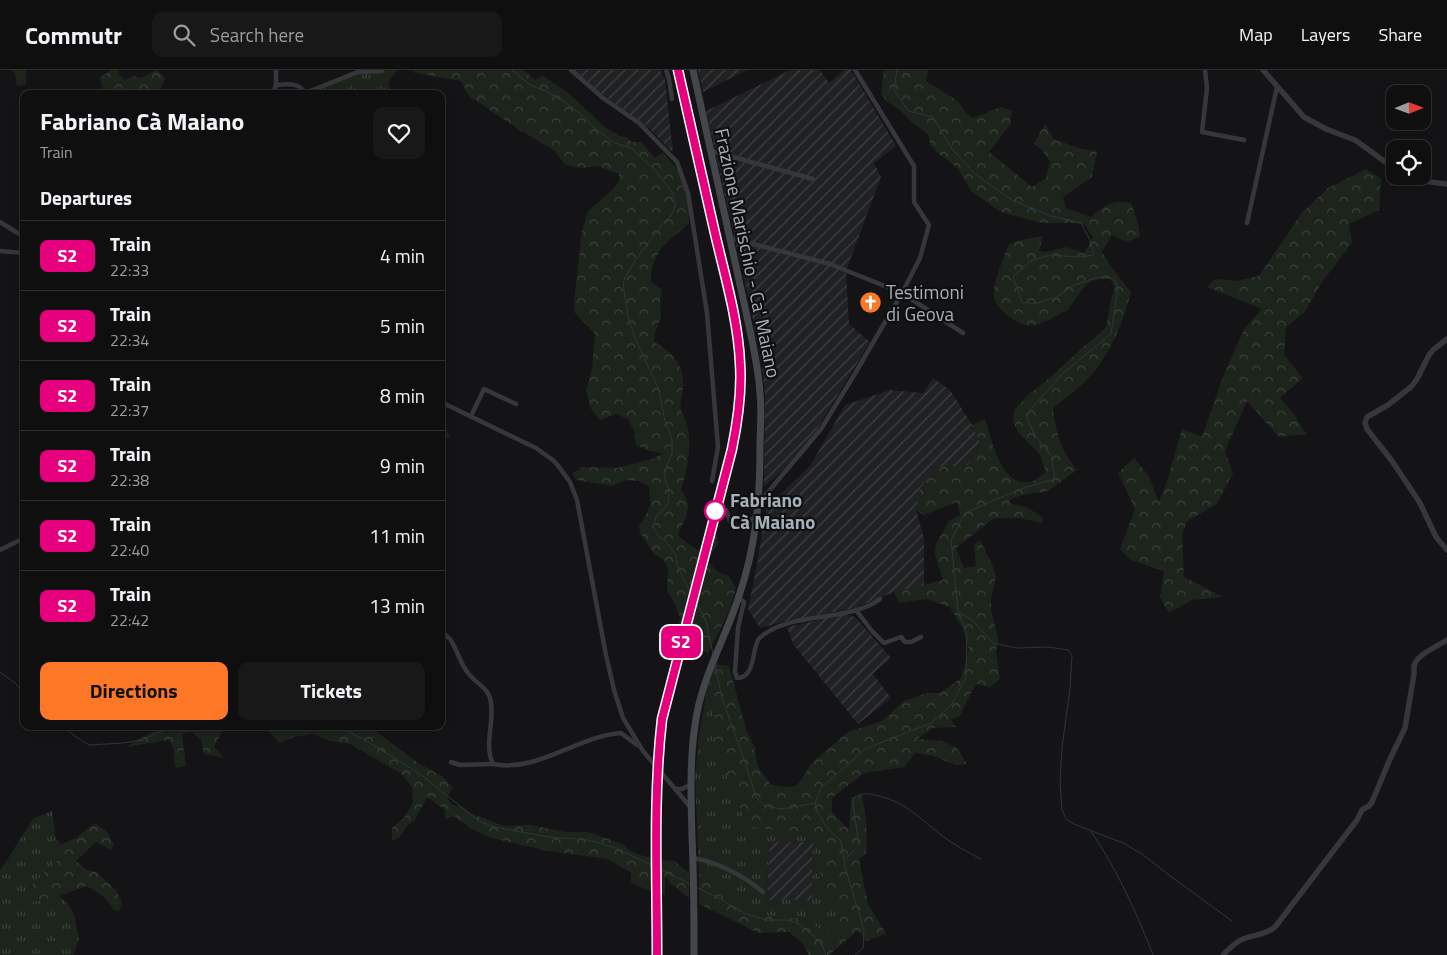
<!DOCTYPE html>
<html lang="en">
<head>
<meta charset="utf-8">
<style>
  :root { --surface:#0f0f10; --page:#181819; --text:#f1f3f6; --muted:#9b9c9f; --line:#2f2f30; --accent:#fc7826 }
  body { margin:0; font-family:"Titillium Web",sans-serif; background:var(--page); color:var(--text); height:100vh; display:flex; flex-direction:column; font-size:19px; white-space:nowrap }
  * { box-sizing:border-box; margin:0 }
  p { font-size:16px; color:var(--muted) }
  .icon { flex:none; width:28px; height:28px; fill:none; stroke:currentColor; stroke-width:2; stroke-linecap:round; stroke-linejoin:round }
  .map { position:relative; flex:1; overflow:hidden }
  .panel { position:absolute; left:20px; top:20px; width:425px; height:640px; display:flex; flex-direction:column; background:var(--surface); border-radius:10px; box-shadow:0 2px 12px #0003,0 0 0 1px var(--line) }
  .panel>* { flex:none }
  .badge { padding:0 10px; border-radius:8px; font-size:18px; line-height:32px }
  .needle { width:32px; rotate:89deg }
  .controls { position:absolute; left:1386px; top:15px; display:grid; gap:10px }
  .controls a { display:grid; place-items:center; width:45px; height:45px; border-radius:10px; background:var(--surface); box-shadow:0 2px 12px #0003,0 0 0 1px var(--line); font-size:25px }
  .map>.badge { position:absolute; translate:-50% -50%; box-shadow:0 0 0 2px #fff }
  h2 { padding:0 20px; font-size:19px; line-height:45px }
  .round { display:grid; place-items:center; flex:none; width:52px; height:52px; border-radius:10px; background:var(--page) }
  .headline { display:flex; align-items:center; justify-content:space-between; height:85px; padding:0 20px }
  h1 { font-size:24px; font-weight:700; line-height:38px }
  .primary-button { display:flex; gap:10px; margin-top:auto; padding:10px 20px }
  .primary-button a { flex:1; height:58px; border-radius:10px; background:var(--accent); color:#111; font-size:20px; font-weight:700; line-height:58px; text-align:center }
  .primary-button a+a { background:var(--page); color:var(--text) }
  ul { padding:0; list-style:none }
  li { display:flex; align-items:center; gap:15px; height:70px; padding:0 20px; border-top:1px solid var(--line) }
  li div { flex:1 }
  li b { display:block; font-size:19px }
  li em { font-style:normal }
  li .badge { min-width:55px; font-weight:700; text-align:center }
  header { display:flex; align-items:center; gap:30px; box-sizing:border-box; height:70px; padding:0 25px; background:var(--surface); border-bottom:1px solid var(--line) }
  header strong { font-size:24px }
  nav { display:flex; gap:28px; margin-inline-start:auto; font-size:18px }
  .search { width:350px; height:45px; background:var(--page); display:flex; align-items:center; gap:12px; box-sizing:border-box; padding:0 18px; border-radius:10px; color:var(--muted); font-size:19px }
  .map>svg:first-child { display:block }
</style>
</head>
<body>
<header>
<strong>Commutr</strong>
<div class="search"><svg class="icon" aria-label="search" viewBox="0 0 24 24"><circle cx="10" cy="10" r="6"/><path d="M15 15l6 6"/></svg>Search here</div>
<nav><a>Map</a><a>Layers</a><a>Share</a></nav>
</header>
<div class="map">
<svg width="1447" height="885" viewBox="0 0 1447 885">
  <defs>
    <pattern id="industrial-furrows" width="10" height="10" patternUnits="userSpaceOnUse" patternTransform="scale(1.25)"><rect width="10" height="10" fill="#202123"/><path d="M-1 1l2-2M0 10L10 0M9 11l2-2" fill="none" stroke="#3d3f41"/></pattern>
    <pattern id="grass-tufts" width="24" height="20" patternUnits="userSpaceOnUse" patternTransform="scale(1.25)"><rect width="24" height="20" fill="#1d241c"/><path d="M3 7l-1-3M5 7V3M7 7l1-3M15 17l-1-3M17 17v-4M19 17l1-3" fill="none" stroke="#3b413b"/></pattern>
    <pattern id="forest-crowns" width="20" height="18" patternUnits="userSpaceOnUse" patternTransform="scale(1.25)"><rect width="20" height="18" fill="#1d241c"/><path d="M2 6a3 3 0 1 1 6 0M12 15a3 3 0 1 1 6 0" fill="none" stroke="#3b413b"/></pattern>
  </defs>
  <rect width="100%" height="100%" fill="#141416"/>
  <g fill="url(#industrial-furrows)">
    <polygon points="569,0 660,0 665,9 673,83 650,59"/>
    <polygon points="698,0 747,0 703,22"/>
    <polygon points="790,0 820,0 829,13 844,0 851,0 896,76 874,93 881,107 846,201 849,254 870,272 816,361 784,399 764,417 765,325 762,296 751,240 706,41"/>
    <polygon points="933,308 950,320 972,355 980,373 968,395 938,397 916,440 924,468 924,516 894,522 855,538 787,551 760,558 748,539 757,494 766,438 810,396 845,335 890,320 923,323"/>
    <polygon points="845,544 855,547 891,588 873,604 891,628 858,654 793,574 787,557"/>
    <polygon points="769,771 813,772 812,830 767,831"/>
  </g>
  <g fill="url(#grass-tufts)" fill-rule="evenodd">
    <polygon points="10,0 26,0 26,15 17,16 15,3"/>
    <path d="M358 0H398C389 8 385 14 395 24H309V23Z"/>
    <path d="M707 619 715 647 714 661 728 707 747 755 763 759 809 762 820 775 825 787 819 806 839 846 837 862H825L802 848H784L752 843 728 824 699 806 695 707 699 665ZM769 771 813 772 812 830H767Z"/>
    <polygon points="52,741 56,769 61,774 56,777 58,790 30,817 24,840 34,831 50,830 59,826 67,833 74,844 79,869 74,883 72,885 0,885 0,801 33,749"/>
  </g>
  <g fill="url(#forest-crowns)">
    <polygon points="111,0 119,0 119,4 125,10 134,6 141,8 156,0 165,7 160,22 156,19 153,20 150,24 105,24 102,18 100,8"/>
    <path d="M412 0H523L535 10 543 6 567 22 605 57 619 66 627 67 632 72H641L655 88 663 83C667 88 673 93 676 98 686 113 690 135 689 153 677 166 661 172 655 190 651 199 650 204 652 213L662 219 660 231 661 247 655 263 654 272C673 282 685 296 683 317 683 324 679 334 681 340 682 344 685 347 686 351 693 372 688 398 681 419 683 424 687 429 688 434 690 441 681 457 678 465L688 474 700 481 706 469 715 463 719 472 707 491 718 502 729 506 736 518C731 541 719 562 708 583L696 579 701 561 678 557 680 547 675 534 667 521 668 499 664 490 654 484 640 463 639 456 646 445 650 435 649 416 638 411 625 410 612 416 576 410 572 403 579 400 581 397 617 398 655 388 663 383 649 381 636 375 634 361 628 349 616 344 600 350 591 339 586 321 592 299 595 264 575 243 574 234 582 161 588 141 614 118 619 110V104L598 96 582 98 565 95 555 81 518 59 469 26 461 11 415 3Z"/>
    <path d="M884 0H928L926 11 958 31 966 43 973 48 1001 37 1012 41 1010 55 989 82 1032 117 1046 108 1050 91 1041 79 1034 74 1040 62 1046 54 1053 69 1082 79 1097 81 1092 107 1063 127 1066 138 1091 147C1107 134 1110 130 1131 133L1138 153 1140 166 1127 172 1112 165 1102 182 1115 202 1131 222C1124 249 1112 280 1094 302 1082 316 1067 327 1053 338 1056 364 1061 380 1077 400L1048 421 1022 425 1009 430 1011 434 1027 437 1043 448 1042 453 1019 448H994L956 478 964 498 976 496 974 475 980 470 992 494 996 507 991 528V540L998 568 996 583 1000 609 990 617 977 614 971 623 960 646 951 649 956 657 933 658 917 669 943 671 957 678 967 694 956 695 933 686 915 683 905 697 864 703 832 728V742L849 760 851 728 862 724 866 749 867 768 866 784 859 789 868 834 886 864 866 871 858 860 829 885H809L803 874 789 862 758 863 699 834V806L728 824 752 843 784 848H802L825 862H837L839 846 819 806 825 787 820 775 809 762 763 759 747 755 728 707 714 661 715 647 707 619 716 594 729 596 746 659 754 676 758 697 771 715 786 717 797 716 812 693 848 662 882 651 904 631 927 623H941L961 608 969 579 963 559 950 537 926 529 899 533 894 522 943 510 935 485 936 474 949 451 960 445 957 432 924 445 916 440 920 418 938 397 968 395 980 373 972 355 985 349C992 369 1000 416 1029 412 1035 412 1041 405 1046 402L1040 385 1018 362 1013 351 1014 340 1028 325 1052 306 1082 278 1098 265 1106 257 1110 234 1115 217 1110 209C1081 207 1084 222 1069 238 1065 242 1058 245 1052 248 1033 258 1025 259 1007 245 1001 240 995 234 994 226 992 214 1004 187 1009 174L1020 170 1043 166 1039 181 1046 182 1067 177 1084 183 1093 168 1085 155 1074 153H1042L1001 142 971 121 958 99 949 91 940 85 930 75 929 65 913 53 900 40 886 31 881 23Z"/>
    <polygon points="1366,99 1381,109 1379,140 1349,154 1352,173 1322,212 1305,242 1286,257 1284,285 1303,308 1280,328 1294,344 1306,364 1279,367 1247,331 1225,381 1233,403 1217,434 1187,451 1182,465 1184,507 1223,527 1192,530 1169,543 1160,527 1164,501 1131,490 1120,479 1135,439 1118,403 1134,388 1149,406 1159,432 1167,411 1182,359 1202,367 1224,304 1244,259 1262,239 1207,217 1215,209 1236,211 1259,206 1301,144 1328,118"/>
    <polygon points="441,347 445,354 450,369 441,365"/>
    <path d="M163 656H231L221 663 214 677 224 688 204 684 201 670 192 662 182 664 186 696 176 698C171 686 178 683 169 670L126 677Z"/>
    <path d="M263 656H371L378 663 418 693 442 706 453 718 447 727 451 734 462 737 472 744 504 756 530 755 566 762H588L622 774 630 781 640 785 663 790 675 791 684 799 689 802V828L671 814 665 806V825C656 821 638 818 631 812V803L608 789 548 781 488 767 469 757 454 746 445 750V740L427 727 415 750 407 756 399 768 392 771V758L404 748 413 732 412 717 403 705 350 674 330 671 313 664 294 667 280 673Z"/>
    <path d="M95 753 108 763 114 775 111 780 96 772 76 791 87 800 96 802 116 820 122 833 119 841 114 840C106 827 100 823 86 816L50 830 34 831 24 841V828L30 817 58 790 55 780 56 777 76 768Z"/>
  </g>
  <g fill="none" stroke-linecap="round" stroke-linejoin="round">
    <g stroke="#29383a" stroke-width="1">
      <polyline points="512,0 530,15 546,21 566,33 582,45 592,56 601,63 615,73 631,78 655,100 673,123 675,136 672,144 661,156 636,189 625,208 623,214 628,246 635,268 659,320 664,347 672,370 672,384 664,402 666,413 669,420 668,434 656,447 653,457 659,467 667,472 676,485 677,494 687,516 706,551 713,584"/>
      <polyline points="960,543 972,550 993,573 1016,578 1049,577 1068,580 1072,585 1070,619 1062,677 1060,714 1062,740 1066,749 1074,754 1123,773 1142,784 1173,808 1232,851"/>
      <polyline points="715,595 722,628 748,701 756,727 764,735 780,739 800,736 814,733"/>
      <polyline points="0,602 16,614 24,624"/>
      <polyline points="62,656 75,666 89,675 123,673 142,670 173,656"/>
      <polyline points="337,656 365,670 420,704 479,751 494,757 549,767 588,770 616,778 690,814"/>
      <path d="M1091 761C1117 800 1136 841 1153 885"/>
      <path d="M859 776 853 734 854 728C860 723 867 723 875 725 906 732 917 746 941 765 953 774 967 782 981 789"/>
      <polyline points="845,790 854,780"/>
      <polyline points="696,817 717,827 744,843 766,850 787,850 797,853 814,866 822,875 826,885"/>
      <polyline points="855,885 863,878 864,860 845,797 841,771 827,758 817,741 815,733 821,718 865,679 931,653 952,634 966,607 967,564 958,540 951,470 965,443 1020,419 1055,409 1051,386 1034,364 1026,345 1062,304 1111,264 1118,218 1114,209 1099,207 1074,215 1057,227 1033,234 1022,232 1013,207 1030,191 1050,185 1078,187 1094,185 1090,170 1081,153 1051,146 1012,130 976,105 952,79 933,47 908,41 894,20 897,0"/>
    </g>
    <g stroke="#35373b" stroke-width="4.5">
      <polyline points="571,0 603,28 639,53 677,92 688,123 707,243 718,377 712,411"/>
      <polyline points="666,0 669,9 672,29"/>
      <polyline points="1205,0 1207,18 1202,62 1244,70"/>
      <path d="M276 15C288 14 299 12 306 24"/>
      <polyline points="305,23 358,2 382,1"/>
      <polyline points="273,24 276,15 276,0"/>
      <polyline points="711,81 813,109"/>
      <polyline points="0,152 24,167"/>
      <polyline points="1247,153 1277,17"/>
      <polyline points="730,168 830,194 902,223 963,263"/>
      <polyline points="0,181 24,183"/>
      <polyline points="441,332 536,378 554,391 559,397 570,412 577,430 606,585 614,620 623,648 643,681 692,739"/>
      <polyline points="471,346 484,319 516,334"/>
      <polyline points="758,434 821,359 853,307 902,223 920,188 929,155 914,132 914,96 855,0"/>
      <polyline points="726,440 731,454 737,457 746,454 757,445"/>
      <polyline points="0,480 24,468"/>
      <path d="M739 528 744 532 738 558 735 602 737 608C755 608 752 581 758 570 761 565 768 562 773 559 805 543 852 550 880 529"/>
      <polyline points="856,540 872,561 884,573 901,567 905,572 911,572 921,567"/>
      <path d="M441 561C444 563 447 566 450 569 457 579 460 593 468 603 476 614 490 618 491 633 494 653 484 676 493 694 538 703 577 666 621 663L637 675"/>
      <polyline points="451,692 460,695 493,694"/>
      <polyline points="675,719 682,719 691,714"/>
      <path d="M693 788C718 792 744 806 763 822"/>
    </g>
    <g stroke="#35373b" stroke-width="5.5">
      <polyline points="1263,0 1304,47 1326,59 1355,70 1395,99"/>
      <polyline points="1406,106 1414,110 1447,114"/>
      <polyline points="1447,269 1433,280 1429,285 1417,309 1412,316 1388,335 1367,347 1365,353 1367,359 1392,391 1420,433 1436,467 1447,480"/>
      <path d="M1223 885C1229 879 1235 872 1243 869 1255 864 1264 866 1275 857L1357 750 1362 740 1369 736 1372 732 1390 689 1405 658 1414 604C1414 601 1414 598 1414 596 1416 585 1438 576 1447 570"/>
    </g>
    <path stroke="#43474b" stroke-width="7" d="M693 0 751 265C755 285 759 304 760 324 762 342 760 360 760 377 760 430 756 476 739 526 726 566 705 602 697 643 689 685 691 726 692 768 694 807 694 846 694 885"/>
    <path stroke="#484c50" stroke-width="1" stroke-dasharray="6 5" stroke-linecap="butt" d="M657 885C657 806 653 727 662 649L732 379C737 350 742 322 740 293 738 246 724 200 713 155 702 103 690 52 678 0"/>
  </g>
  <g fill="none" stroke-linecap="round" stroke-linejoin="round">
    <defs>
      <path id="line" d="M657 885C657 806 653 727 662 649L732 379C738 350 742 322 740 293 738 248 724 203 714 159 702 106 690 53 678 0"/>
    </defs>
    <use href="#line" stroke="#fff" stroke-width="11"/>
    <use href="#line" stroke="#e6007e" stroke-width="8"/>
  </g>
  <defs>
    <symbol id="church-disc" viewBox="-11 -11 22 22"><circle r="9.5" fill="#fc7826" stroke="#0f0f11"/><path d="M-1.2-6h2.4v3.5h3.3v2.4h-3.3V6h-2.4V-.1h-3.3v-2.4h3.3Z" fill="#fff"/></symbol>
  </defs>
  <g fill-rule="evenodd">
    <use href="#church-disc" x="858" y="220" width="25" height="25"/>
  </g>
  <circle fill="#fff" stroke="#e6007e" stroke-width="2.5" cx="715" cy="441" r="10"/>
  <g text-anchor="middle" stroke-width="4.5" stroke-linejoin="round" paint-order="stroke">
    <g font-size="19" fill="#a5afb7" stroke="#0f0f11">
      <text transform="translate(748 183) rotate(78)" y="7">Frazione Marischio - Ca' Maiano</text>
    </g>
    <g font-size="19" fill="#a5afb7" stroke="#0f0f11" text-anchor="start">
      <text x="886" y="229">Testimoni<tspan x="886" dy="22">di Geova</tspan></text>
    </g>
    <g font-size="19" font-weight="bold" fill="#a5afb7" stroke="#0f0f11" text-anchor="start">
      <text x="730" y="437">Fabriano<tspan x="730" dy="22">Cà Maiano</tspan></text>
    </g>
  </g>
</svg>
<div class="controls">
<a><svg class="needle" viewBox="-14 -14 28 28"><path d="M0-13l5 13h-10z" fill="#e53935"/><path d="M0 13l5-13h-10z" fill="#9b9c9f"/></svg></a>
<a><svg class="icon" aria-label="locate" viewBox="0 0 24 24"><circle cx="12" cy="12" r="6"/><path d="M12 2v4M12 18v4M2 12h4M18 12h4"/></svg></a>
</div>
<b class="badge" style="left:681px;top:572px;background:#e6007e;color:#fff">S2</b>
<section class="panel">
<div class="headline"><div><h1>Fabriano Cà Maiano</h1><p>Train</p></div><a class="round"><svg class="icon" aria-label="heart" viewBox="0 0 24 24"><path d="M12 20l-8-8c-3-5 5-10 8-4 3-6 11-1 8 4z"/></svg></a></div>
<h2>Departures</h2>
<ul>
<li><span class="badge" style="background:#e6007e;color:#fff">S2</span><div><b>Train</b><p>22:33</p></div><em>4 min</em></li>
<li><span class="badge" style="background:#e6007e;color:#fff">S2</span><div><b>Train</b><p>22:34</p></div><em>5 min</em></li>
<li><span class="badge" style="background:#e6007e;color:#fff">S2</span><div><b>Train</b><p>22:37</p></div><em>8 min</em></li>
<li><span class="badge" style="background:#e6007e;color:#fff">S2</span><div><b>Train</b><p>22:38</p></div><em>9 min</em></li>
<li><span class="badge" style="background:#e6007e;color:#fff">S2</span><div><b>Train</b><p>22:40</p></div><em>11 min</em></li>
<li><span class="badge" style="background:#e6007e;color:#fff">S2</span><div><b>Train</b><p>22:42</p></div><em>13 min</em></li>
</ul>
<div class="primary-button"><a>Directions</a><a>Tickets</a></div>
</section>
</div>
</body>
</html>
